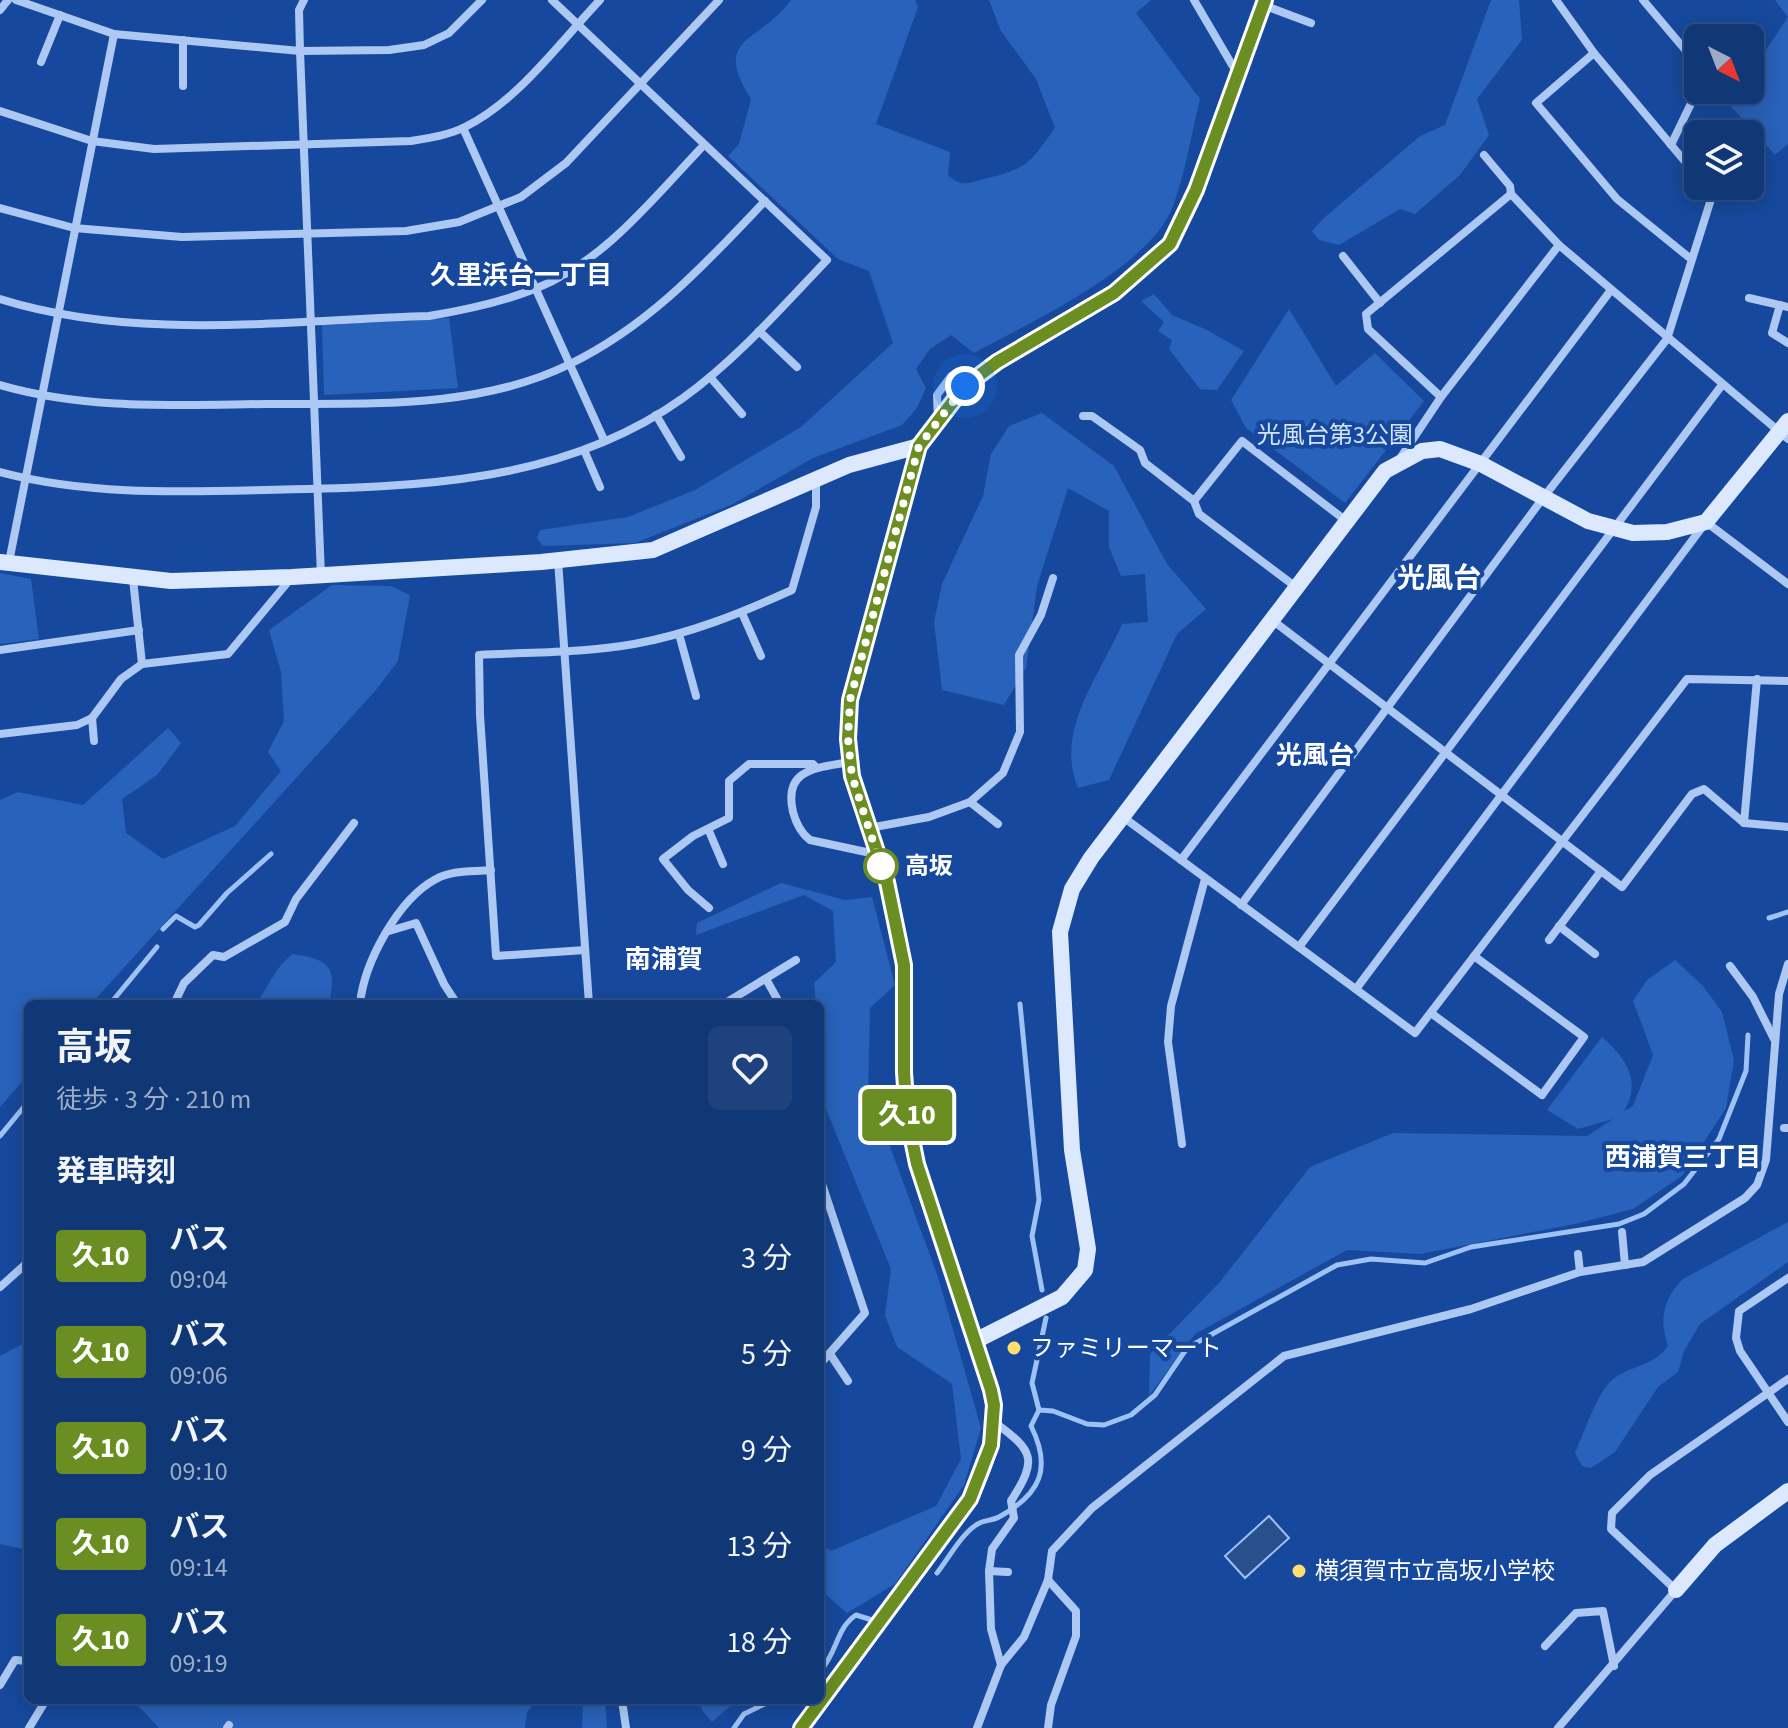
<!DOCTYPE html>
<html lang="ja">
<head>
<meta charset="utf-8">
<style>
  :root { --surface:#103776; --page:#1e427e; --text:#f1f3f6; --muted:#9cacc5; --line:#305188 }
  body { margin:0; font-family:"Source Sans 3","Noto Sans JP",sans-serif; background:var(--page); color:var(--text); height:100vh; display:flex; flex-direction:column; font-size:30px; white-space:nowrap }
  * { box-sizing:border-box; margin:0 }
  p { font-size:26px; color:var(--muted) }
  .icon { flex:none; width:44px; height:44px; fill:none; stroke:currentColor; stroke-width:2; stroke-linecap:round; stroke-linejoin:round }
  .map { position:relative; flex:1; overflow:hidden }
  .side { position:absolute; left:24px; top:1000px; width:800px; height:704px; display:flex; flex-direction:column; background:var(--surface); border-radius:12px; box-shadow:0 4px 20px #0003,0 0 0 2px var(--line) }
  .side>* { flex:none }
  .badge { padding:0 16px; border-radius:6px; font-size:28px; line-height:52px }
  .needle { width:52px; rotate:138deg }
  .fabs { position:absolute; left:1684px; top:24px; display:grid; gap:16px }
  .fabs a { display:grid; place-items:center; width:80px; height:80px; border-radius:12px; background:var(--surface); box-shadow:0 4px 20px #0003,0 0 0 2px var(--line); font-size:40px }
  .you { position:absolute; width:40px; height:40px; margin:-20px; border:6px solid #fff; border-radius:50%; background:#1a73e8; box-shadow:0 0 0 12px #1a73e833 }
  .map>.badge { position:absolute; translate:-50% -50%; box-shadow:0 0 0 4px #fff }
  h2 { padding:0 32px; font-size:30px; line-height:72px }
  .round { display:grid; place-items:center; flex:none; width:84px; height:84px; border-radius:12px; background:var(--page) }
  .overview { display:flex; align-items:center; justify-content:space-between; height:136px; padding:0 32px }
  h1 { font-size:38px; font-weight:700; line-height:60px }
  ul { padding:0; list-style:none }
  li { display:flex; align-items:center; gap:24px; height:96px; padding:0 32px }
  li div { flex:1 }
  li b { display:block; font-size:30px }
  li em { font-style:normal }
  li .badge { min-width:88px; font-weight:700; text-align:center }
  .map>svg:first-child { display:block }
</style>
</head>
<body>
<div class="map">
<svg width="1788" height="1728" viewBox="0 0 1788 1728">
  <rect width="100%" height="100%" fill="#16499d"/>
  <g fill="#2962ba">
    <path d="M791 0H915L918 7 876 124 950 152 948 175C963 189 970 182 988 178 1029 168 1030 162 1055 128L1036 79 1001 31 989 0H1151L1136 13 1200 99C1191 134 1186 172 1173 206 1151 267 1029 323 974 353L951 335 930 349 916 369 926 388 917 408 902 425 813 458 731 505 635 543 543 546 537 538 540 530 628 517 695 490 801 427 893 343 869 271 838 259 728 156 739 144 751 99C711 36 759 44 791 0Z"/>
    <polygon points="1491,0 1519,0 1522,40 1477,99 1489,135 1460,175 1415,214 1400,209 1339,245 1319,240 1312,231 1324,218 1420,136 1445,125"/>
    <polygon points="1775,0 1788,0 1788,144 1775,155 1725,100 1735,90 1750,90 1750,74 1788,17"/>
    <polygon points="1154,294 1172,315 1207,330 1244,351 1217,390 1200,389 1169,349 1172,340 1158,331 1164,322 1141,301"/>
    <polygon points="1289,309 1336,386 1375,353 1424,401 1345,503 1246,428 1231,400"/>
    <polygon points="449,318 458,388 324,395 322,325"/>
    <path d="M1042 413 1114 466 1167 564 1206 609 1177 634 1109 780 1078 788C1054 730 1100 676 1122 624L1148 622 1145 574 1121 576 1109 547V511L1068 488 1037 586 1026 668 1004 705 942 690 934 622 942 584 983 496 991 454 1009 426Z"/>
    <polygon points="0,573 31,579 39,639 0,644"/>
    <polygon points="332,585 391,586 410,595 398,661 376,690 91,1004 28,1004 28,1075 0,1107 0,800 18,792 83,805 168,728 181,743 157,775 122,799 126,833 163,859 235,826 281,771 268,752 284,721 281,672 269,630"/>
    <polygon points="781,883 845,900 872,897 895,985 870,1008 868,1098 885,1133 938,1277 981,1428 964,1485 895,1584 847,1613 825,1594 820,1596 820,1544 831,1551 936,1506 961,1459 952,1384 897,1347 885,1315 891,1269 826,1109 820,1004 816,1004 814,983 836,962 833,911 804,895 696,935 697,923"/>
    <path d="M293 954C330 960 337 966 329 1004H256C269 986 275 967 293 954Z"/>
    <path d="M1675 960 1703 986 1722 1012 1734 1060 1726 1108 1682 1176 1633 1209 1575 1224 1420 1254 1347 1250 1195 1334 1149 1396 1150 1354 1219 1283 1310 1167 1393 1133 1587 1136 1613 1119 1578 1129 1547 1110 1602 1037C1626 1058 1642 1081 1624 1111L1633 1106 1653 1055 1633 1001 1647 980Z"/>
    <path d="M1788 1222V1262L1700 1324 1684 1351 1678 1372 1658 1387 1615 1452 1591 1468 1582 1466 1575 1453C1583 1435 1596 1397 1609 1383 1625 1366 1654 1367 1668 1346 1659 1319 1663 1299 1683 1279Z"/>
    <polygon points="28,1341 28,1550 0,1544 0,1356"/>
    <polygon points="133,1700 537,1700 527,1712 525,1728 159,1728"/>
    <polygon points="583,1700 605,1700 607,1728 582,1728"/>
    <polygon points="700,1700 737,1700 712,1722 702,1710"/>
  </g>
  <polygon fill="#294f8d" stroke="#9fc2f5" stroke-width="2" points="1269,1516 1289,1538 1245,1578 1225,1556"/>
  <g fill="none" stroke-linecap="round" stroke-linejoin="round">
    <g stroke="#9fc2f5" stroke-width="5">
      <polyline points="1769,918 1788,912"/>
      <polyline points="163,929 176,916 195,927 199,925 227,893 271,854"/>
      <polyline points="110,1004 157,947"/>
      <polyline points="1020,1004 1039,1200 1032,1236 1042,1290"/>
      <polyline points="0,1136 28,1102"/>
      <polyline points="1039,1410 1032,1383 1046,1318"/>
      <path d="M937 1573C948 1559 961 1535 976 1525 982 1520 992 1521 999 1517 1041 1494 1052 1468 1031 1426L1039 1410 1053 1411 1087 1424 1104 1425 1131 1415 1155 1395 1187 1348 1337 1265 1371 1259 1425 1263 1471 1247 1619 1224 1644 1214 1684 1184 1719 1139 1746 1071 1748 1035"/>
      <path d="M820 1671C837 1654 836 1628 856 1615L872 1620"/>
      <polyline points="734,1728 744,1714 773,1700"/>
    </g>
    <g stroke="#acc8f3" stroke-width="8">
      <polyline points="16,0 114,34 300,51 389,50 424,45 449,33 482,0"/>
      <polyline points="304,0 299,10 300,51 321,576"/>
      <polyline points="1194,0 1238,75"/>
      <polyline points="1556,0 1594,53 1698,177"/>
      <polyline points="1643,0 1698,65"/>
      <polyline points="1263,5 1311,23"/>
      <polyline points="0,10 8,0"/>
      <polyline points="183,40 183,86"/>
      <polyline points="1594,53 1536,103 1617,199 1691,259"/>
      <polyline points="41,62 60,15"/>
      <path d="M0 111 92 141 154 149 411 141C429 138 449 135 465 127 519 100 559 43 600 0"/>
      <polyline points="463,128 604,440"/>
      <polyline points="1671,145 1698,89"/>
      <polyline points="1484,155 1510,186 1511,194"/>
      <polyline points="0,208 74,228 182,237 406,231 459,222 521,197 566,163 719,0"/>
      <polyline points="1343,256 1380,303"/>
      <polyline points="1749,298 1788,307"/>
      <path d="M0 299C138 342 287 320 429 316 465 310 503 302 537 288 605 261 655 196 704 145"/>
      <polyline points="1780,305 1772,333 1788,343"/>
      <polyline points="759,331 797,367"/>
      <polyline points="710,377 742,414"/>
      <path d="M0 385C87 410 176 405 265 404 366 403 477 410 570 364 650 325 705 264 765 201"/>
      <polyline points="1441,397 1368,329 1366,314 1511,194 1559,245 1788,439"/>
      <polyline points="656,415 681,457"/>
      <polyline points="1083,416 1092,416 1140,450 1145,463 1194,501 1199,514 1296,587"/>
      <polyline points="938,419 937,395 951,376"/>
      <polyline points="584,450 600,487"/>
      <polyline points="1399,460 1441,397 1559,245"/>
      <path d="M0 472C87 495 175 492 265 490 409 487 560 486 683 398 737 359 781 308 827 260L552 0"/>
      <polyline points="1194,501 1242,441 1345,520"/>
      <polyline points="558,560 589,1004"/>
      <polyline points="9,562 114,34"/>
      <polyline points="133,579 142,664"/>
      <polyline points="742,613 761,656"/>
      <polyline points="1272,620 1622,887 1692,794 1704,789 1744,823 1788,827"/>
      <polyline points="679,634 696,696"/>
      <polyline points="0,650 139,630"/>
      <polyline points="92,718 94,741"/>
      <polyline points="0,734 77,725 92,718 121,679 142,664 228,654 292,577"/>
      <path d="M850 762C817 768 783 768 793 812 796 823 802 834 810 840L866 852 876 850"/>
      <polyline points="970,802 998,824"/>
      <polyline points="1123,817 1415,1033 1687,679 1788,681"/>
      <polyline points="1744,823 1757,679"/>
      <polyline points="869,828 929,817 970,802 1003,773 1020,732 1019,655 1041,615 1053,578"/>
      <polyline points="709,831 723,864"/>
      <polyline points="1181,860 1611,290"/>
      <polyline points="1241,905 1543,498 1667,339 1712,196 1706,186"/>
      <polyline points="709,908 688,890 663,859 693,836 729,818 729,781 749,764 813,764 817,768"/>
      <polyline points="1559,926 1595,954"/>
      <polyline points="389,931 416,923 444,984 457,1004"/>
      <polyline points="1549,940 1601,871"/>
      <polyline points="1299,947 1722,385"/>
      <path d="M585 950 496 956 480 715 479 655C530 652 583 653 634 644 690 634 741 613 792 590L816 507V481"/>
      <polyline points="1730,966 1753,997 1774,1039"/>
      <polyline points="766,979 780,1004"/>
      <polyline points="1356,989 1706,522 1788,584"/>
      <polyline points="174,1004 184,983 213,955 224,957 285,922 296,899 354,823"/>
      <path d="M360 1004C364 963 398 899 436 879 452 870 472 872 491 870"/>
      <polyline points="724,1004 796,960"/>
      <polyline points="1431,1013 1542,1095 1584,1037 1474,956"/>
      <polyline points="1784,1128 1788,1128"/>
      <polyline points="1182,1144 1168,1042 1171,1006 1205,879"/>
      <polyline points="820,1178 865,1313 820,1364"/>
      <polyline points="1622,1232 1625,1265"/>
      <polyline points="1578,1254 1580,1272"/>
      <polyline points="1788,1278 1739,1311 1736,1338 1740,1351 1788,1422"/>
      <polyline points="0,1287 28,1262"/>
      <polyline points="830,1354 848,1381"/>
      <path d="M994 1422C1034 1451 1038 1459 1011 1501L1014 1518 992 1549 989 1571 991 1629 1001 1665"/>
      <polyline points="989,1571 1008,1572"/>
      <polyline points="1048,1580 1076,1611 1076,1636 1051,1705 1048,1728"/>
      <polyline points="1545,1646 1576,1613 1603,1611 1614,1666"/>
      <polyline points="0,1685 15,1660 28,1661"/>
      <polyline points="622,1700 626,1728"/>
      <polyline points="29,1728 46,1700"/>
      <polyline points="227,1728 229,1725"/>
      <polyline points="977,1728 1001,1665 1024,1637 1048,1580 1052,1551 1092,1508 1284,1356 1471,1309 1580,1272 1643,1262 1745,1198 1757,1185 1766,1160 1779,994 1788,964"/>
      <polyline points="1558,1728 1676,1590 1611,1529 1612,1513 1650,1475 1788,1379"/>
    </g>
    <g stroke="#dce8fd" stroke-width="16">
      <polyline points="0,562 171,581 292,577 541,562 653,550 849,465 919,446"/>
      <polyline points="975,1341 1062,1297 1085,1270 1088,1249 1072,1150 1060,932 1072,889 1091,858 1385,471 1422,451 1440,449 1481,464 1588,521 1633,533 1667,532 1706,522 1788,421"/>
      <polyline points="1676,1590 1715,1545 1788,1491"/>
      <path d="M801 1728 970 1499C987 1464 999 1429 991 1390L917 1164 907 1115 904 1072V965L887 882 852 776 848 739 850 700 919 446 965 386 997 362 1114 293 1170 244 1196 190 1265 0"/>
    </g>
  </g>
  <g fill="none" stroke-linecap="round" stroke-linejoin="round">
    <defs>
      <polyline id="line" points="801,1728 970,1499 991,1445 994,1405 991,1390 917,1164 907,1115 904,1072 904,965 887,882 852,776 848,739 850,700 919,446 965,386 997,362 1114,293 1170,244 1196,190 1265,0"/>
    </defs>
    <use href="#line" stroke="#fff" stroke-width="18"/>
    <use href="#line" stroke="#6b8e23" stroke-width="12"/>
    <polyline stroke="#fff" stroke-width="8" stroke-dasharray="0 14.4" points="881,866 852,776 848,739 850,700 919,446 965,386"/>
  </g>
  <circle fill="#fff" stroke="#6b8e23" stroke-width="4" cx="881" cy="866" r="16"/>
  <g fill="#ffdd6e" stroke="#16499d" stroke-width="3">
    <circle cx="1014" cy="1348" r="8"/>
    <circle cx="1299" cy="1571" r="8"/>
  </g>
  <g text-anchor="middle" stroke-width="8" stroke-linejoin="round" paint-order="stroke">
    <g font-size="24" fill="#d4e4fd" stroke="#16499d">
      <text x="1335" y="443">光風台第3公園</text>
    </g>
    <g font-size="24" font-weight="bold" fill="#fff" stroke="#16499d" text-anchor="start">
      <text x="905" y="874">高坂</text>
    </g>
    <g font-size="24" fill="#fff" stroke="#16499d" text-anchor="start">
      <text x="1030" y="1356">ファミリーマート</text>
      <text x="1315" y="1579">横須賀市立高坂小学校</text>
    </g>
    <g font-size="26" font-weight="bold" fill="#fff" stroke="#16499d">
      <text x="521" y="284">久里浜台一丁目</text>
      <text x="1315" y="764">光風台</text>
      <text x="664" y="968">南浦賀</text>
      <text x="1683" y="1166">西浦賀三丁目</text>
    </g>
    <g font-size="28" font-weight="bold" fill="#fff" stroke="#16499d">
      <text x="1439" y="587">光風台</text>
    </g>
  </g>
</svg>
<div class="fabs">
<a><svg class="needle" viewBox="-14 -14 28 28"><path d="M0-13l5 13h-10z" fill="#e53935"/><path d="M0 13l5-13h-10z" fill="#9cacc5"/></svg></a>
<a><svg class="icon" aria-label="layers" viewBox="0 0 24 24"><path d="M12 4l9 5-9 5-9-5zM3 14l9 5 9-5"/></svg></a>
</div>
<div class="you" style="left:965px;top:386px"></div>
<b class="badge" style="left:907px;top:1115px;background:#6b8e23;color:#fff">久10</b>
<section class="side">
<div class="overview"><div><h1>高坂</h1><p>徒歩 · 3 分 · 210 m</p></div><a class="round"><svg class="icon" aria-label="heart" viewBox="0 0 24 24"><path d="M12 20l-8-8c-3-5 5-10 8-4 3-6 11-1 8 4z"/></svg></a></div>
<h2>発車時刻</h2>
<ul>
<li><span class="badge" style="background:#6b8e23;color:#fff">久10</span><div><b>バス</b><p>09:04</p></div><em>3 分</em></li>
<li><span class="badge" style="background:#6b8e23;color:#fff">久10</span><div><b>バス</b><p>09:06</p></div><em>5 分</em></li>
<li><span class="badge" style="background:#6b8e23;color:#fff">久10</span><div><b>バス</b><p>09:10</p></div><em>9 分</em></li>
<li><span class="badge" style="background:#6b8e23;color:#fff">久10</span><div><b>バス</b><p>09:14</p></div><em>13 分</em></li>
<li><span class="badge" style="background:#6b8e23;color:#fff">久10</span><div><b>バス</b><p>09:19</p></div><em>18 分</em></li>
</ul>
</section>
</div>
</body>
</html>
